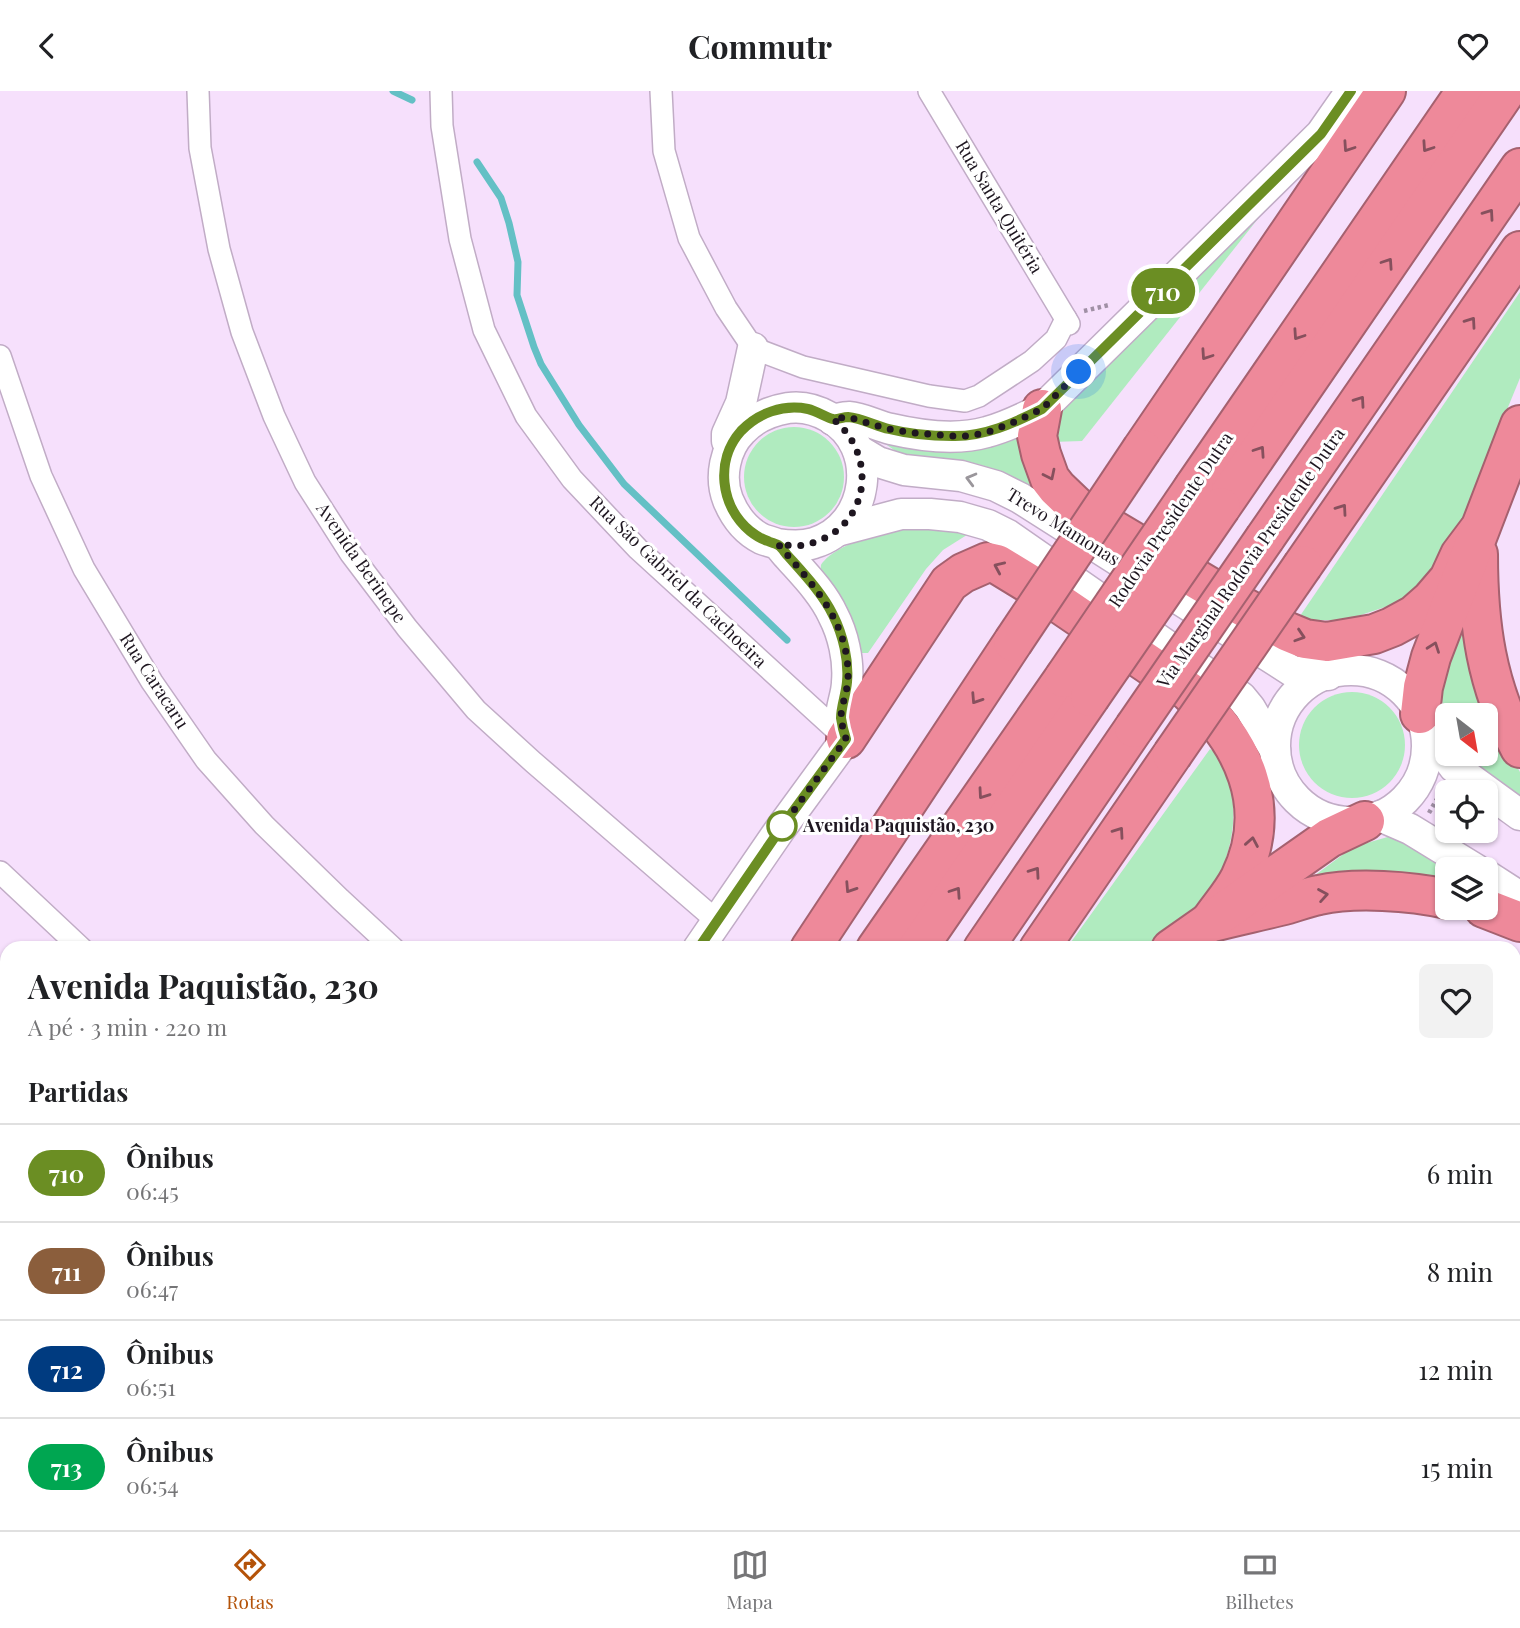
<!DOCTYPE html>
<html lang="pt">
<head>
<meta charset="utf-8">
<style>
  :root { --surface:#fff; --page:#f2f2f2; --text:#202124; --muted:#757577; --line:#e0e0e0; --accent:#b45309 }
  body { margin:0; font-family:"Playfair Display",serif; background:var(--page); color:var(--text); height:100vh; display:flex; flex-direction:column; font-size:26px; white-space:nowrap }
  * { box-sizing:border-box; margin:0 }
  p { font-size:23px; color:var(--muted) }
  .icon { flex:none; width:38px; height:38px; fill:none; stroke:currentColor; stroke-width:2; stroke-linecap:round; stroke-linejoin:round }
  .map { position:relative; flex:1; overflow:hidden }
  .side { position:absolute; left:0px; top:850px; width:1521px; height:590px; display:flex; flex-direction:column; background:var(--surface); border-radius:21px 21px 0 0; box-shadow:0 2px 5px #0004 }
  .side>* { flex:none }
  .badge { padding:0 14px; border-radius:23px; font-size:24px; line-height:46px }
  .needle { width:46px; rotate:149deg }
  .fabs { position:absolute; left:1435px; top:612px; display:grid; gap:14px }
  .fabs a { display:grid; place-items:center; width:63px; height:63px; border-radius:10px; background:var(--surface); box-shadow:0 2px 5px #0004; font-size:35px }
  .you { position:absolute; width:35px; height:35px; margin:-18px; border:5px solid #fff; border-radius:50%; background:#1a73e8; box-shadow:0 0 0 10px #1a73e833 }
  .map>.badge { position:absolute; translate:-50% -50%; box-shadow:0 0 0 4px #fff }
  h2 { padding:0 28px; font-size:26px; line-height:63px }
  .round { display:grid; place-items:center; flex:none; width:74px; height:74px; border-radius:10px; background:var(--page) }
  .overview { display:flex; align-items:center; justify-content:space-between; height:119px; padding:0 28px }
  h1 { font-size:33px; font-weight:700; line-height:52px }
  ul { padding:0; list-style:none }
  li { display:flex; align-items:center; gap:21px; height:98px; padding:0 28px; border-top:2px solid var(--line) }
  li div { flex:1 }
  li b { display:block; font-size:26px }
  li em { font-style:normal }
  li .badge { min-width:77px; font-weight:700; text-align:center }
  header { display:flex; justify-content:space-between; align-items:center; height:91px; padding:0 28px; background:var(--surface); font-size:32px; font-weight:700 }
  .menu { display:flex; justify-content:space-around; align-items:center; height:98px; border-top:2px solid var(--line); background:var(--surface); font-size:19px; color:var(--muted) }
  .menu a { display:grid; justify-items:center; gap:4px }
  .menu .current { color:var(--accent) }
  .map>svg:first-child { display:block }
</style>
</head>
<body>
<header><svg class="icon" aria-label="back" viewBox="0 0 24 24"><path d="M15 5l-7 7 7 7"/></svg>Commutr<svg class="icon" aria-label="heart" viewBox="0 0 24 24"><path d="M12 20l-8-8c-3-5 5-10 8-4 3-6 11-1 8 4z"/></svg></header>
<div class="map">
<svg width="1520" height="1439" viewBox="0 0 1520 1439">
  <rect width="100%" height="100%" fill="#f6e0fc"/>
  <g fill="#b0ebbf">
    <polygon points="1272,110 1082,350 1052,351 1056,327 1070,307"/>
    <polygon points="1520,201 1520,287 1446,467 1423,499 1391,514 1346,529 1308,529 1300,525"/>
    <circle cx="794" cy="386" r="50"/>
    <polygon points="1021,345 1040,400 1000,381 981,374 958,369 912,365 897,361 884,352 998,352"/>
    <path d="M939 436 970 442 943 459 926 478 868 562H858L821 480C821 474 820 474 824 470 836 455 881 440 900 438 913 436 927 437 939 436Z"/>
    <path d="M1466 524 1506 655 1520 681V707L1484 679 1467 663H1486V625H1447V631C1446 624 1443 617 1442 609 1441 580 1456 551 1466 524Z"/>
    <circle cx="1352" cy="654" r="53"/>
    <path d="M1210 658C1219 663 1222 672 1226 681 1237 712 1235 740 1225 771L1234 775 1212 806 1169 841 1145 857 1066 858Z"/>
    <polygon points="1391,745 1452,779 1447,779 1447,796 1295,799 1349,759 1360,754"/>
  </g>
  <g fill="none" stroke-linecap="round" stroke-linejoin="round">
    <g stroke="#64c0c5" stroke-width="7">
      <polyline points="393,0 412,9"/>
      <polyline points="477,71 501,107 509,132 518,171 517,204 534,256 541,273 579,334 624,393 787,549"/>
    </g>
    <defs>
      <g id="minor">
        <polyline points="198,0 200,57 219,158 242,241 274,325 305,391 351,463 407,537 476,619 533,671 717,830"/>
        <polyline points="441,0 442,35 460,148 484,239 526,325 572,388 638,458 846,648"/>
        <polyline points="661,0 664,60 689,147 726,217 753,257 803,276 929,305 965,310 979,305 1032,270 1056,248 1066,228"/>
        <polyline points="929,0 1069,233"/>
        <polyline points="0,265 41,385 84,478 152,591 206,669 264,734 340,808 394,858"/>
        <polyline points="0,781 82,858"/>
        <polyline points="0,1089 7,1096"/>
        <polyline points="0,1391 7,1397"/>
        <polyline points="46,1433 52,1439"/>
      </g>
      <g id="secondary">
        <path d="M833 329C838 328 844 326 849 326 863 327 877 335 891 338 921 345 956 350 987 341 1006 336 1024 327 1042 318L1321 43 1351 0"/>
        <polyline points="727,350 727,343 741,312 753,257"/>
        <polyline points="858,359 878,371 904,379 961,385 996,395 1020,407 1292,580 1328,584"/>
        <polyline points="837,440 901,423 930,423 960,426 988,434 1008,444 1241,606 1250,617 1275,659"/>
        <circle cx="1351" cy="655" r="76"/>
        <polyline points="1425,637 1454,676 1520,724"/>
        <polyline points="1380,725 1410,738 1477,779"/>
        <polyline points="1486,784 1520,806"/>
        <path d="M698 858 781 737 846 648C844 642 842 634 841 627 841 615 847 603 847 591 849 569 843 543 833 524 823 502 804 483 788 465 785 462 781 456 777 453 773 451 767 450 762 448 746 440 735 426 728 409 719 386 725 357 742 340 755 326 770 320 788 317 802 315 817 319 829 326 880 355 870 435 814 452 802 456 790 455 777 453"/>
        <polyline points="295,1439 299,1433"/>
      </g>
      <g id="motorway">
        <polyline points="1042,318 1037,345 1041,363 1050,388 1057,397 1080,419 1240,514 1288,541 1305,548 1327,551 1374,543 1392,536 1414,524 1431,509 1449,488 1460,464 1478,440"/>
        <polyline points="1142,358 1386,0"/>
        <polyline points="1194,396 1466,0"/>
        <polyline points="1221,416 1506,0"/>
        <polyline points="1265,447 1520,77"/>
        <path d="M1478 463C1478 533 1486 594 1520 657"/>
        <polyline points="1303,474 1520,160"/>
        <polyline points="1420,623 1423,596 1431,566 1520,334"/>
        <path d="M846 648 949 492 963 482 988 471 997 473 1038 498 1188 600C1243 650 1275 715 1240 787 1232 803 1219 817 1209 832"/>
        <polyline points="1484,817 1520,831"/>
        <path d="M1209 832C1235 825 1261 820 1288 813 1298 810 1308 806 1319 804 1355 796 1411 800 1447 808"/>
        <polyline points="810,858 1013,551"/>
        <polyline points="876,858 1064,587"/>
        <polyline points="917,858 1090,606"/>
        <polyline points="983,858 1134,637"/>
        <polyline points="1039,858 1172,664"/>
        <polyline points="1171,858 1329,747 1365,730"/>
        <polyline points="345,1439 350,1433"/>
        <polyline points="410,1439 414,1433"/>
        <polyline points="470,1439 474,1433"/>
        <polyline points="518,1439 522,1433"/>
        <polyline points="582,1439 586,1433"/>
        <polyline points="652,1439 659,1433"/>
      </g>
    </defs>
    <use href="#minor" stroke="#c1acc6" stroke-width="24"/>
    <use href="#secondary" stroke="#c1acc6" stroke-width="33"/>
    <use href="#motorway" stroke="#a5616f" stroke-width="42"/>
    <g stroke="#a090a5" stroke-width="4.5" stroke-dasharray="3.5 3.5" stroke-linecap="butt">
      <polyline points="1084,220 1109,214"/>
      <polyline points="1429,722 1442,699"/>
    </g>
    <use href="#minor" stroke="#fff" stroke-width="21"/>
    <use href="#secondary" stroke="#fff" stroke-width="30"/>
    <use href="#motorway" stroke="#ee899a" stroke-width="38"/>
    <defs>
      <g id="motorway-bridge">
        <polyline points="1013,551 1142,358"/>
        <polyline points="1064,587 1194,396"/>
        <polyline points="1090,606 1221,416"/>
        <polyline points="1134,637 1265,447"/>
        <polyline points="1172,664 1303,474"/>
      </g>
    </defs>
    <use href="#motorway-bridge" stroke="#a5616f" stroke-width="42" stroke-linecap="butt"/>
    <use href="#motorway-bridge" stroke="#ee899a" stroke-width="38"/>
  </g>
  <defs><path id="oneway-chevron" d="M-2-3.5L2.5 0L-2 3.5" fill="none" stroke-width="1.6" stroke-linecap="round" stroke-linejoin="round" transform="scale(1.75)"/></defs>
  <g stroke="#86505d">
    <use href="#oneway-chevron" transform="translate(1348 56) rotate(124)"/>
    <use href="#oneway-chevron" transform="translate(1427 56) rotate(124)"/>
    <use href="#oneway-chevron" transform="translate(1489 123) rotate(-55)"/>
    <use href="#oneway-chevron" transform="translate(1388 172) rotate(-56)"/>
    <use href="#oneway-chevron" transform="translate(1471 231) rotate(-55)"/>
    <use href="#oneway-chevron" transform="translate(1298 244) rotate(124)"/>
    <use href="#oneway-chevron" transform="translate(1206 264) rotate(124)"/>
    <use href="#oneway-chevron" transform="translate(1360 310) rotate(-55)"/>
    <use href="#oneway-chevron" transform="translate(1260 360) rotate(-56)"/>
    <use href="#oneway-chevron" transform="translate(1050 384) rotate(64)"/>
    <use href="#oneway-chevron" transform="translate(1342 418) rotate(-55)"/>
    <use href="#oneway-chevron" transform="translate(999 476) rotate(-156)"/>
    <use href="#oneway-chevron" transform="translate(1300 545) rotate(18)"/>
    <use href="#oneway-chevron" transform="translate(1434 556) rotate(-70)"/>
    <use href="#oneway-chevron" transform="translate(976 608) rotate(123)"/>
    <use href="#oneway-chevron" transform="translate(983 703) rotate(125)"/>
    <use href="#oneway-chevron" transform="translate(1119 741) rotate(-55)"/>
    <use href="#oneway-chevron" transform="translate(1252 751) rotate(-80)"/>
    <use href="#oneway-chevron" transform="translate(1035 781) rotate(-55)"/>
    <use href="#oneway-chevron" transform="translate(850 797) rotate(123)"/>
    <use href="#oneway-chevron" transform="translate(956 801) rotate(-56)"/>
    <use href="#oneway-chevron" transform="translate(1323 804) rotate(-10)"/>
  </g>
  <use stroke="#9a969b" href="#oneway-chevron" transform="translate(971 388) rotate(-165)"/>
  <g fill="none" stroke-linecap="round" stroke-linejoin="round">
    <defs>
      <path id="line" d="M698 858 781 737 846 648C844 642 842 634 841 627 841 616 846 603 847 591 849 569 843 544 833 524 823 503 804 483 788 465 785 462 782 456 778 454 777 453 769 451 768 450 761 448 755 444 750 440 720 415 715 369 741 340 758 322 783 313 808 318 817 320 827 327 833 328 837 329 843 326 848 326 861 327 876 335 889 338 909 343 931 345 952 345 984 346 1014 332 1042 318L1321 43 1351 0"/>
    </defs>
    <use href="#line" stroke="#fff" stroke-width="16"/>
    <use href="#line" stroke="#6b8e23" stroke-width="10"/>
    <path stroke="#1e1620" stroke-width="7" stroke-dasharray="0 12.6" d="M782 735 781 737 846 648C844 641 842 634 841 627 841 615 847 602 848 589 850 531 813 494 778 453 791 455 803 456 815 451 871 432 877 363 833 328L848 326 888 338 915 342 954 345H970L988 341 1012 332 1042 318 1079 281"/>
  </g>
  <circle fill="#fff" stroke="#6b8e23" stroke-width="3.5" cx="782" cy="735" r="14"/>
  <g text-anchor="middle" stroke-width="6" stroke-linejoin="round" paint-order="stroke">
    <g font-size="18" fill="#1e1620" stroke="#fff">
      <text transform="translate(999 116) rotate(59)" y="6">Rua Santa Quitéria</text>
      <text transform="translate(1171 429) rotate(-56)" y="6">Rodovia Presidente Dutra</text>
      <text transform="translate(1063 436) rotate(32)" y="6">Trevo Mamonas</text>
      <text transform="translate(1251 467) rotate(-55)" y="6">Via Marginal Rodovia Presidente Dutra</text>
      <text transform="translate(361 472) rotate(55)" y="6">Avenida Berinepe</text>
      <text transform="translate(678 491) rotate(44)" y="6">Rua São Gabriel da Cachoeira</text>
      <text transform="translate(154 590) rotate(57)" y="6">Rua Caracaru</text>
    </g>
    <g font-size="18" font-weight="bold" fill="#1e1620" stroke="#fff" text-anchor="start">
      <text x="803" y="741">Avenida Paquistão, 230</text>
    </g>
  </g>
</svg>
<div class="fabs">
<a><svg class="needle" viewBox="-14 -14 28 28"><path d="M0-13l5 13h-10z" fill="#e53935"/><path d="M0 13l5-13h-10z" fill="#757577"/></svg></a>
<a><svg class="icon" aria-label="locate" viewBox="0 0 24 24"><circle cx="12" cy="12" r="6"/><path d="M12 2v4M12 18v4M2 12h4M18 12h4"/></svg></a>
<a><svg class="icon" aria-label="layers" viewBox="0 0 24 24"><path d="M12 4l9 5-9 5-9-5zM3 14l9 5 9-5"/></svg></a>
</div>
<div class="you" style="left:1079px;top:281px"></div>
<b class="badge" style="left:1163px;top:200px;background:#6b8e23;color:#fff">710</b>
<section class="side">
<div class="overview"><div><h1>Avenida Paquistão, 230</h1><p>A pé · 3 min · 220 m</p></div><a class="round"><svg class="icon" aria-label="heart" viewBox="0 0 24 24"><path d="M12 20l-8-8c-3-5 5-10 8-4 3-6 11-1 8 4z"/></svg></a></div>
<h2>Partidas</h2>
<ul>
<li><span class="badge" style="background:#6b8e23;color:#fff">710</span><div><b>Ônibus</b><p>06:45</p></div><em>6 min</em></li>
<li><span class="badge" style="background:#8b5e3c;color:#fff">711</span><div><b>Ônibus</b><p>06:47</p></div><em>8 min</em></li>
<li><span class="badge" style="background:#003b80;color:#fff">712</span><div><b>Ônibus</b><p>06:51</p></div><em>12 min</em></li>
<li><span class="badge" style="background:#00a651;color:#fff">713</span><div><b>Ônibus</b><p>06:54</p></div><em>15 min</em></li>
</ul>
</section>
</div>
<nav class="menu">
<a class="current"><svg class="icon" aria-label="directions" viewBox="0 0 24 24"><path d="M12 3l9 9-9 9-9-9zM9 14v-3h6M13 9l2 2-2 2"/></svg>Rotas</a>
<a><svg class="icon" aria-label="map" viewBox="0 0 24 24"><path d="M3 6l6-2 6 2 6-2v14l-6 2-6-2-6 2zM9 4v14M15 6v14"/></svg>Mapa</a>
<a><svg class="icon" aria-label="tickets" viewBox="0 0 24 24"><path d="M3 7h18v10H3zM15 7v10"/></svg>Bilhetes</a>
</nav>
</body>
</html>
